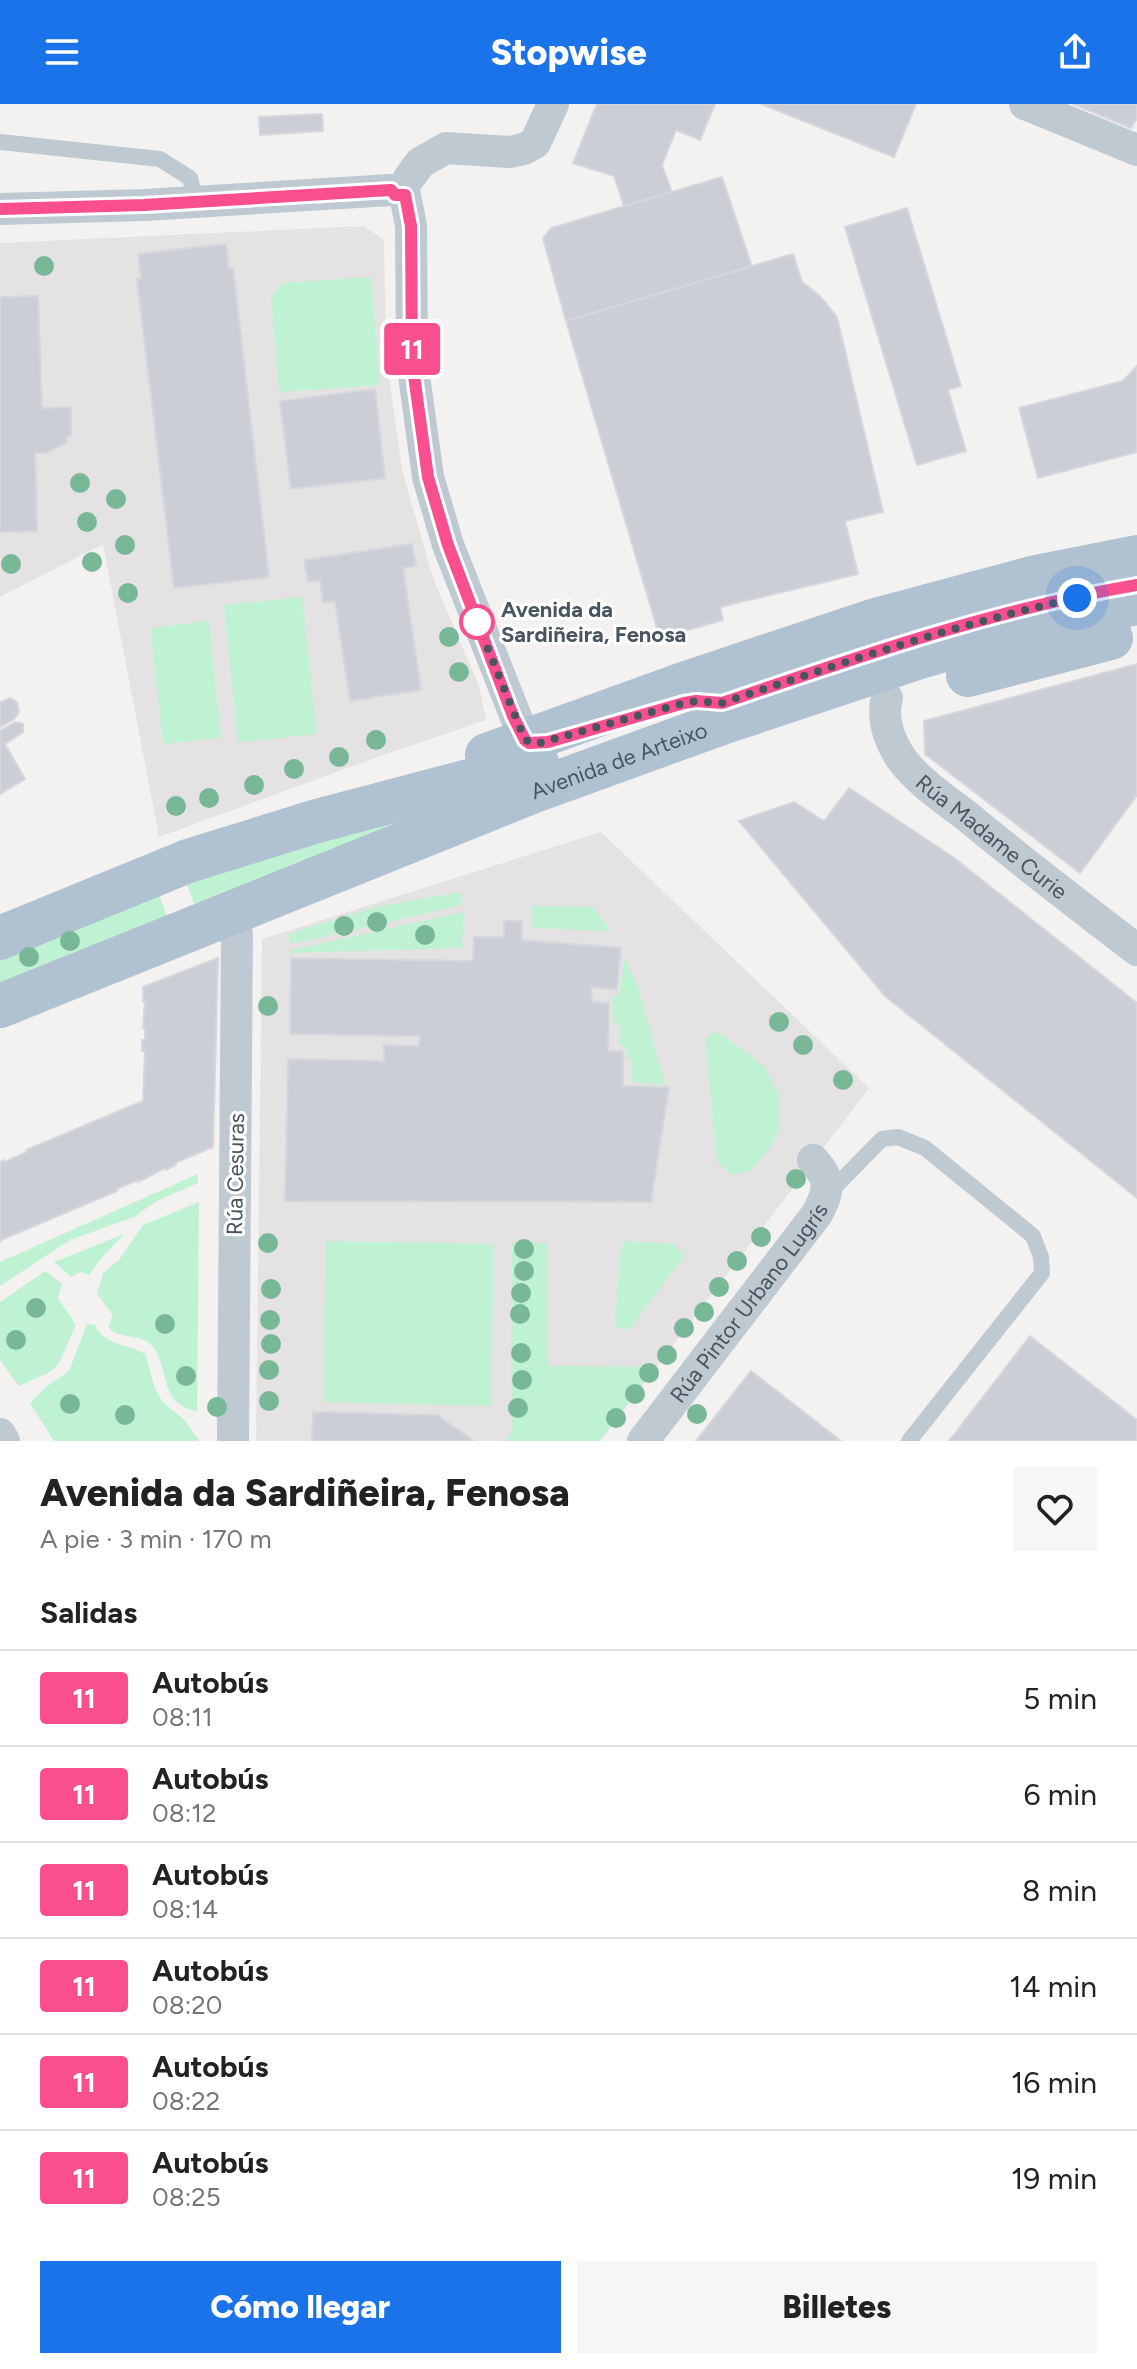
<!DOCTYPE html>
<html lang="es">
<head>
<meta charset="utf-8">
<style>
  :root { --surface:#fff; --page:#f6f6f6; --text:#222; --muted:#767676; --line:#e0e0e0; --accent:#1a73e8 }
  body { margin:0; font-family:Figtree,sans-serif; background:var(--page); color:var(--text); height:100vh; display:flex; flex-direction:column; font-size:30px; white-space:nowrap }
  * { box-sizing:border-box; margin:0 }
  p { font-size:26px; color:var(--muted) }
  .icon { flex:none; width:44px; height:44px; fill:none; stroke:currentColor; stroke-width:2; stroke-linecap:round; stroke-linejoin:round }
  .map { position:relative; height:1337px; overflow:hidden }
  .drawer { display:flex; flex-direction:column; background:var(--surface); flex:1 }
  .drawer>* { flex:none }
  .badge { padding:0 16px; border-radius:6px; font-size:28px; line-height:52px }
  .you { position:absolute; width:40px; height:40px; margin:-20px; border:6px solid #fff; border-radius:50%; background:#1a73e8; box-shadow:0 0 0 12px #1a73e833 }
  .map>.badge { position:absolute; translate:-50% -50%; box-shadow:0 0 0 4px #fff }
  h2 { padding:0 40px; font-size:30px; line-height:72px }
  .round { display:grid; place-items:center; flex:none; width:84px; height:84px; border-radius:0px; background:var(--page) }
  .overview { display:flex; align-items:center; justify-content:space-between; height:136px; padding:0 40px }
  h1 { font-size:38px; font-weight:800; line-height:60px }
  .primary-button { display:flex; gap:16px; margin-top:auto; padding:16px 40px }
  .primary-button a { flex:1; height:92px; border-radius:0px; background:var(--accent); color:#fff; font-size:32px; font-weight:800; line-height:92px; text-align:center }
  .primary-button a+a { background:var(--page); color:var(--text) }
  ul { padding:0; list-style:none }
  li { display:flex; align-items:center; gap:24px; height:96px; padding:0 40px; border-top:2px solid var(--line) }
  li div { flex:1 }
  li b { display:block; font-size:30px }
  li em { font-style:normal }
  li .badge { min-width:88px; font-weight:700; text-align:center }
  header { display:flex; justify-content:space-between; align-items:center; height:104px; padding:0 40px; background:var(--accent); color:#fff; font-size:36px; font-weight:800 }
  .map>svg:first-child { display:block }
</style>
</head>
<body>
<header><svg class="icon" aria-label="menu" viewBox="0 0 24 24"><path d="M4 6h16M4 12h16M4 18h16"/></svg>Stopwise<svg class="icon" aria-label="share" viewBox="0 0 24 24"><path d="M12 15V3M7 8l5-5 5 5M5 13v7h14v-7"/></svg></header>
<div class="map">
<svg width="1137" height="1337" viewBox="0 0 1137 1337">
  <rect width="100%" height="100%" fill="#f4f1f1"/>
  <g fill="#e5e2e3">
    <polygon points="364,122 384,136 386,251 402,366 434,477 479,582 486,616 369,656 159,733 103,440 0,493 0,139"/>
    <polygon points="601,728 869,984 600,1337 256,1337 262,835"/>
  </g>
  <g fill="#bff2d3">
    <polygon points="371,173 380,281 279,288 271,193 283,179"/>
    <polygon points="302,493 317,630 238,638 224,501"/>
    <polygon points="209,517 221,634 163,640 150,524"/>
    <polygon points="403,703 415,715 196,805 186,778"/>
    <polygon points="158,787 167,813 0,886 0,855"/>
    <polygon points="461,788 462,801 291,840 288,830 376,803"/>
    <polygon points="531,802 590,803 595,805 611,827 533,824"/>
    <polygon points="464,808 462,844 291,849 291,846"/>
    <polygon points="625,853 638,882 665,981 632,978 632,955 627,954 626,942 619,941 619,920 613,919 612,893 618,893"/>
    <polygon points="714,928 724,932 765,963 779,992 779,1024 769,1046 750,1067 732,1071 717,1058 705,936"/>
    <polygon points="198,1070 198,1079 155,1098 134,1113 70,1136 0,1182 0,1158"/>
    <path d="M199 1098 197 1307C158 1301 170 1263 153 1243 141 1228 121 1237 108 1223L113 1211 97 1190 103 1169 119 1156 143 1121Z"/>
    <polygon points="124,1130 100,1156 89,1171 81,1168 71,1173 54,1158"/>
    <polygon points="326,1137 494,1140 491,1302 323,1298"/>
    <polygon points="624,1137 674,1140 684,1152 629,1226 617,1223 615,1218 620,1150"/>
    <polygon points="512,1139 548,1139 548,1262 655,1263 600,1337 505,1337 511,1329"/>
    <polygon points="45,1167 62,1180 58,1194 76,1221 58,1261 50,1268 19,1282 0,1256 0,1198"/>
    <path d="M87 1220 95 1221C104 1242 127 1239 145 1250 151 1266 152 1284 163 1298 170 1306 181 1311 187 1319 192 1325 192 1329 198 1334V1337H54L30 1299 46 1283 69 1267Z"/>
  </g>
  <g fill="#cbced4" stroke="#d5d7dd" stroke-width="2">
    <polygon points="597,0 715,0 700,36 676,26 662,61 672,88 624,102 614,72 573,59"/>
    <polygon points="761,0 916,0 894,53"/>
    <polygon points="1073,0 1137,0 1137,14 1131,24"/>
    <polygon points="322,10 323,27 260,31 259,13"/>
    <polygon points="722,73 752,163 566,217 543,134 551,124"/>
    <polygon points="907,104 961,282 948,286 966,347 917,361 845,123"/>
    <polygon points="226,140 229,165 233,164 269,473 174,484 137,175 141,175 138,150"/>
    <polygon points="793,150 802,178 820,192 837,213 883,408 845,417 858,470 720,503 723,516 660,534 566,217"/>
    <polygon points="38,192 42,304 71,303 71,332 67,332 67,338 47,349 35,349 37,427 0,428 0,193"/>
    <polygon points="1137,262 1137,348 1038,374 1019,304 1123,277"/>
    <polygon points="375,285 385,374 291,385 280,297"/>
    <polygon points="412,440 416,462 403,464 421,586 350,597 335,497 323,499 320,476 308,478 304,456"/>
    <polygon points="1137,560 1137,691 1080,769 925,650 924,617"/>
    <polygon points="10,594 17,598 19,608 14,615 0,623 0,598"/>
    <polygon points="15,618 23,620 23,628 5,640 25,675 0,690 0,627"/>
    <polygon points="849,684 953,753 1137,899 1137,1094 885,892 739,717 794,698 824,717"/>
    <polygon points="504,817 522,817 522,836 621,844 617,886 591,883 592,898 609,899 608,947 623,947 623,982 669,983 651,1098 285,1097 288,955 384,957 384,941 419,942 420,932 290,930 291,854 473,857 474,833 504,833"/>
    <polygon points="218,854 213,1043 175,1059 176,1061 166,1066 165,1064 138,1078 138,1076 116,1085 117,1087 1,1136 0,1139 0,1058 4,1056 5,1058 27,1048 26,1046 143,997 145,947 142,947 142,936 145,936 145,924 143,924 145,898 143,898 143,883"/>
    <polygon points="1030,1232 1137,1316 1137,1337 949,1337"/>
    <polygon points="751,1267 841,1337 696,1337"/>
    <polygon points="313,1308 437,1311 474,1337 312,1337"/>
  </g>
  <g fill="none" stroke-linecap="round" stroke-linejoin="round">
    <g stroke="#bfc9d1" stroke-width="16">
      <polyline points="0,38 160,55 190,74 196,98"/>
      <polyline points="680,600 696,597 722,599"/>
      <polyline points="828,1090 882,1035 898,1033 925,1044 1033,1132 1041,1153 1042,1169 909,1337"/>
    </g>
    <g stroke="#bfc9d1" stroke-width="32">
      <polyline points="1025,0 1137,46"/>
      <polyline points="409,74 420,59 446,44 509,48 524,45 535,39 553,0"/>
      <polyline points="405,91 411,122 412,257 428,373 448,441 525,636"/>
      <polyline points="0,105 144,101 391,86"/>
      <path id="s1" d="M887 594C881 615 890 639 903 657 920 679 946 696 968 713 1023 759 1080 802 1137 846"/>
      <polyline points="217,815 230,819 237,829 233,1337"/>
      <polyline points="0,1330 4,1337"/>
      <path id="s2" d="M643 1337 817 1110C829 1087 832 1076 813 1056"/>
    </g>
    <g stroke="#b0c1d1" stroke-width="44">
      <polyline points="968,571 1111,534"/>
      <polyline points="487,651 689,578 872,517 1036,473 1137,453"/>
      <polyline points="0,834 188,757 317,717 537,659"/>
      <path id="s3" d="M0 902 534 687 719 620 923 552 1030 521 1137 499"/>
    </g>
  </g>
  <g fill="#78b797">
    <circle cx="44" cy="162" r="10"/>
    <circle cx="80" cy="379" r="10"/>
    <circle cx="116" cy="395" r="10"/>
    <circle cx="87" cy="418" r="10"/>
    <circle cx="125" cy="441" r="10"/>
    <circle cx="92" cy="458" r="10"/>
    <circle cx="11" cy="460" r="10"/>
    <circle cx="128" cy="489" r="10"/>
    <circle cx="449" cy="533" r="10"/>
    <circle cx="459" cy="568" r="10"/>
    <circle cx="376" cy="636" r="10"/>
    <circle cx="339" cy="653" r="10"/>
    <circle cx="294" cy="665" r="10"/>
    <circle cx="254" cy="681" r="10"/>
    <circle cx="209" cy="694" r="10"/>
    <circle cx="176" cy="702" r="10"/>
    <circle cx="377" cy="818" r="10"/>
    <circle cx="344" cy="822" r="10"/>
    <circle cx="425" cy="831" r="10"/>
    <circle cx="70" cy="837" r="10"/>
    <circle cx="29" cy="853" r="10"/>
    <circle cx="268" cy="902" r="10"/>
    <circle cx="779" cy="918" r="10"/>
    <circle cx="803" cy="941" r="10"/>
    <circle cx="843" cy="976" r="10"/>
    <circle cx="796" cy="1075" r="10"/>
    <circle cx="761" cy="1133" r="10"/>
    <circle cx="268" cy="1139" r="10"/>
    <circle cx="524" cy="1145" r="10"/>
    <circle cx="737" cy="1157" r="10"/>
    <circle cx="524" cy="1167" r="10"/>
    <circle cx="719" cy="1183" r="10"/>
    <circle cx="271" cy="1185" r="10"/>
    <circle cx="521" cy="1189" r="10"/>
    <circle cx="36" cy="1204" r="10"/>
    <circle cx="704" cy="1208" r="10"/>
    <circle cx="520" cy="1210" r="10"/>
    <circle cx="270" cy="1216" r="10"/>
    <circle cx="165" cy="1220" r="10"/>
    <circle cx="684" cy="1224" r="10"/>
    <circle cx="16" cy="1236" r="10"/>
    <circle cx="271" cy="1240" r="10"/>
    <circle cx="521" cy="1249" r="10"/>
    <circle cx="667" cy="1251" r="10"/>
    <circle cx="269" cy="1266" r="10"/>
    <circle cx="649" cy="1269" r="10"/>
    <circle cx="186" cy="1272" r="10"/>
    <circle cx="522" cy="1276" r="10"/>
    <circle cx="635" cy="1290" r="10"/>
    <circle cx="269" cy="1297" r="10"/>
    <circle cx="70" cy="1300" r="10"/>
    <circle cx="217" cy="1303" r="10"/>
    <circle cx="518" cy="1304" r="10"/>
    <circle cx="697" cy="1310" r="10"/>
    <circle cx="125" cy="1311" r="10"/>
    <circle cx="616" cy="1314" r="10"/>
  </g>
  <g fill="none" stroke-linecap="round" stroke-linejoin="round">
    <defs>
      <path id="line" d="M0 105 144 101 391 86 395 91H405L411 122 412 257 428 373 448 441 513 612 525 636 529 639 548 638 684 599 696 597 722 599C858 553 995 505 1137 481"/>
    </defs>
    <use href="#line" stroke="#fff" stroke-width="18"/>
    <use href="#line" stroke="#f94f8e" stroke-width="12"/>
    <path stroke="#485560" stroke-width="8" stroke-dasharray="0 14.4" d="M477 518 525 636 536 640 684 599 696 597 722 599C839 560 956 520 1077 494"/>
  </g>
  <circle fill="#fff" stroke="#f94f8e" stroke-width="4" cx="477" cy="518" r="16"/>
  <g text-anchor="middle" stroke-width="6" stroke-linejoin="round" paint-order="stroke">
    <g font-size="22" font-weight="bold" fill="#485560" stroke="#fff" text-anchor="start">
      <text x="501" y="513">Avenida da<tspan x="501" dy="25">Sardiñeira, Fenosa</tspan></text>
    </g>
    <g font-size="22" fill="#485560" stroke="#fff">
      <text dy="8" stroke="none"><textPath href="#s3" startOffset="666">Avenida de Arteixo</textPath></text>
      <text dy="8" stroke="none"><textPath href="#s1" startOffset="184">Rúa Madame Curie</textPath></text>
      <text transform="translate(235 1070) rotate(-89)" y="8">Rúa Cesuras</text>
      <text dy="8" stroke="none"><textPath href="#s2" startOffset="174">Rúa Pintor Urbano Lugrís</textPath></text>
    </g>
  </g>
</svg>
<div class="you" style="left:1077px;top:494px"></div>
<b class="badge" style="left:412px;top:245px;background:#f94f8e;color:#fff">11</b>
</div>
<section class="drawer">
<div class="overview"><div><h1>Avenida da Sardiñeira, Fenosa</h1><p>A pie · 3 min · 170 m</p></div><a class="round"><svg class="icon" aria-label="heart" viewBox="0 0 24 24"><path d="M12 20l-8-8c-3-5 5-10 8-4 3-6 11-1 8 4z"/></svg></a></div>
<h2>Salidas</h2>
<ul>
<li><span class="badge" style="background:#f94f8e;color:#fff">11</span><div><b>Autobús</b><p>08:11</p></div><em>5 min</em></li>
<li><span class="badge" style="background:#f94f8e;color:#fff">11</span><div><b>Autobús</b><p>08:12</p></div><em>6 min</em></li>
<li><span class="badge" style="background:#f94f8e;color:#fff">11</span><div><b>Autobús</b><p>08:14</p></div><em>8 min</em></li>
<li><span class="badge" style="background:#f94f8e;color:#fff">11</span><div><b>Autobús</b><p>08:20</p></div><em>14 min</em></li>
<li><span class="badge" style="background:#f94f8e;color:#fff">11</span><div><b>Autobús</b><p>08:22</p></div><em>16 min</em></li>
<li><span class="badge" style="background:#f94f8e;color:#fff">11</span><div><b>Autobús</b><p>08:25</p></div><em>19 min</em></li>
</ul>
<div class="primary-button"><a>Cómo llegar</a><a>Billetes</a></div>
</section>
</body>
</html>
